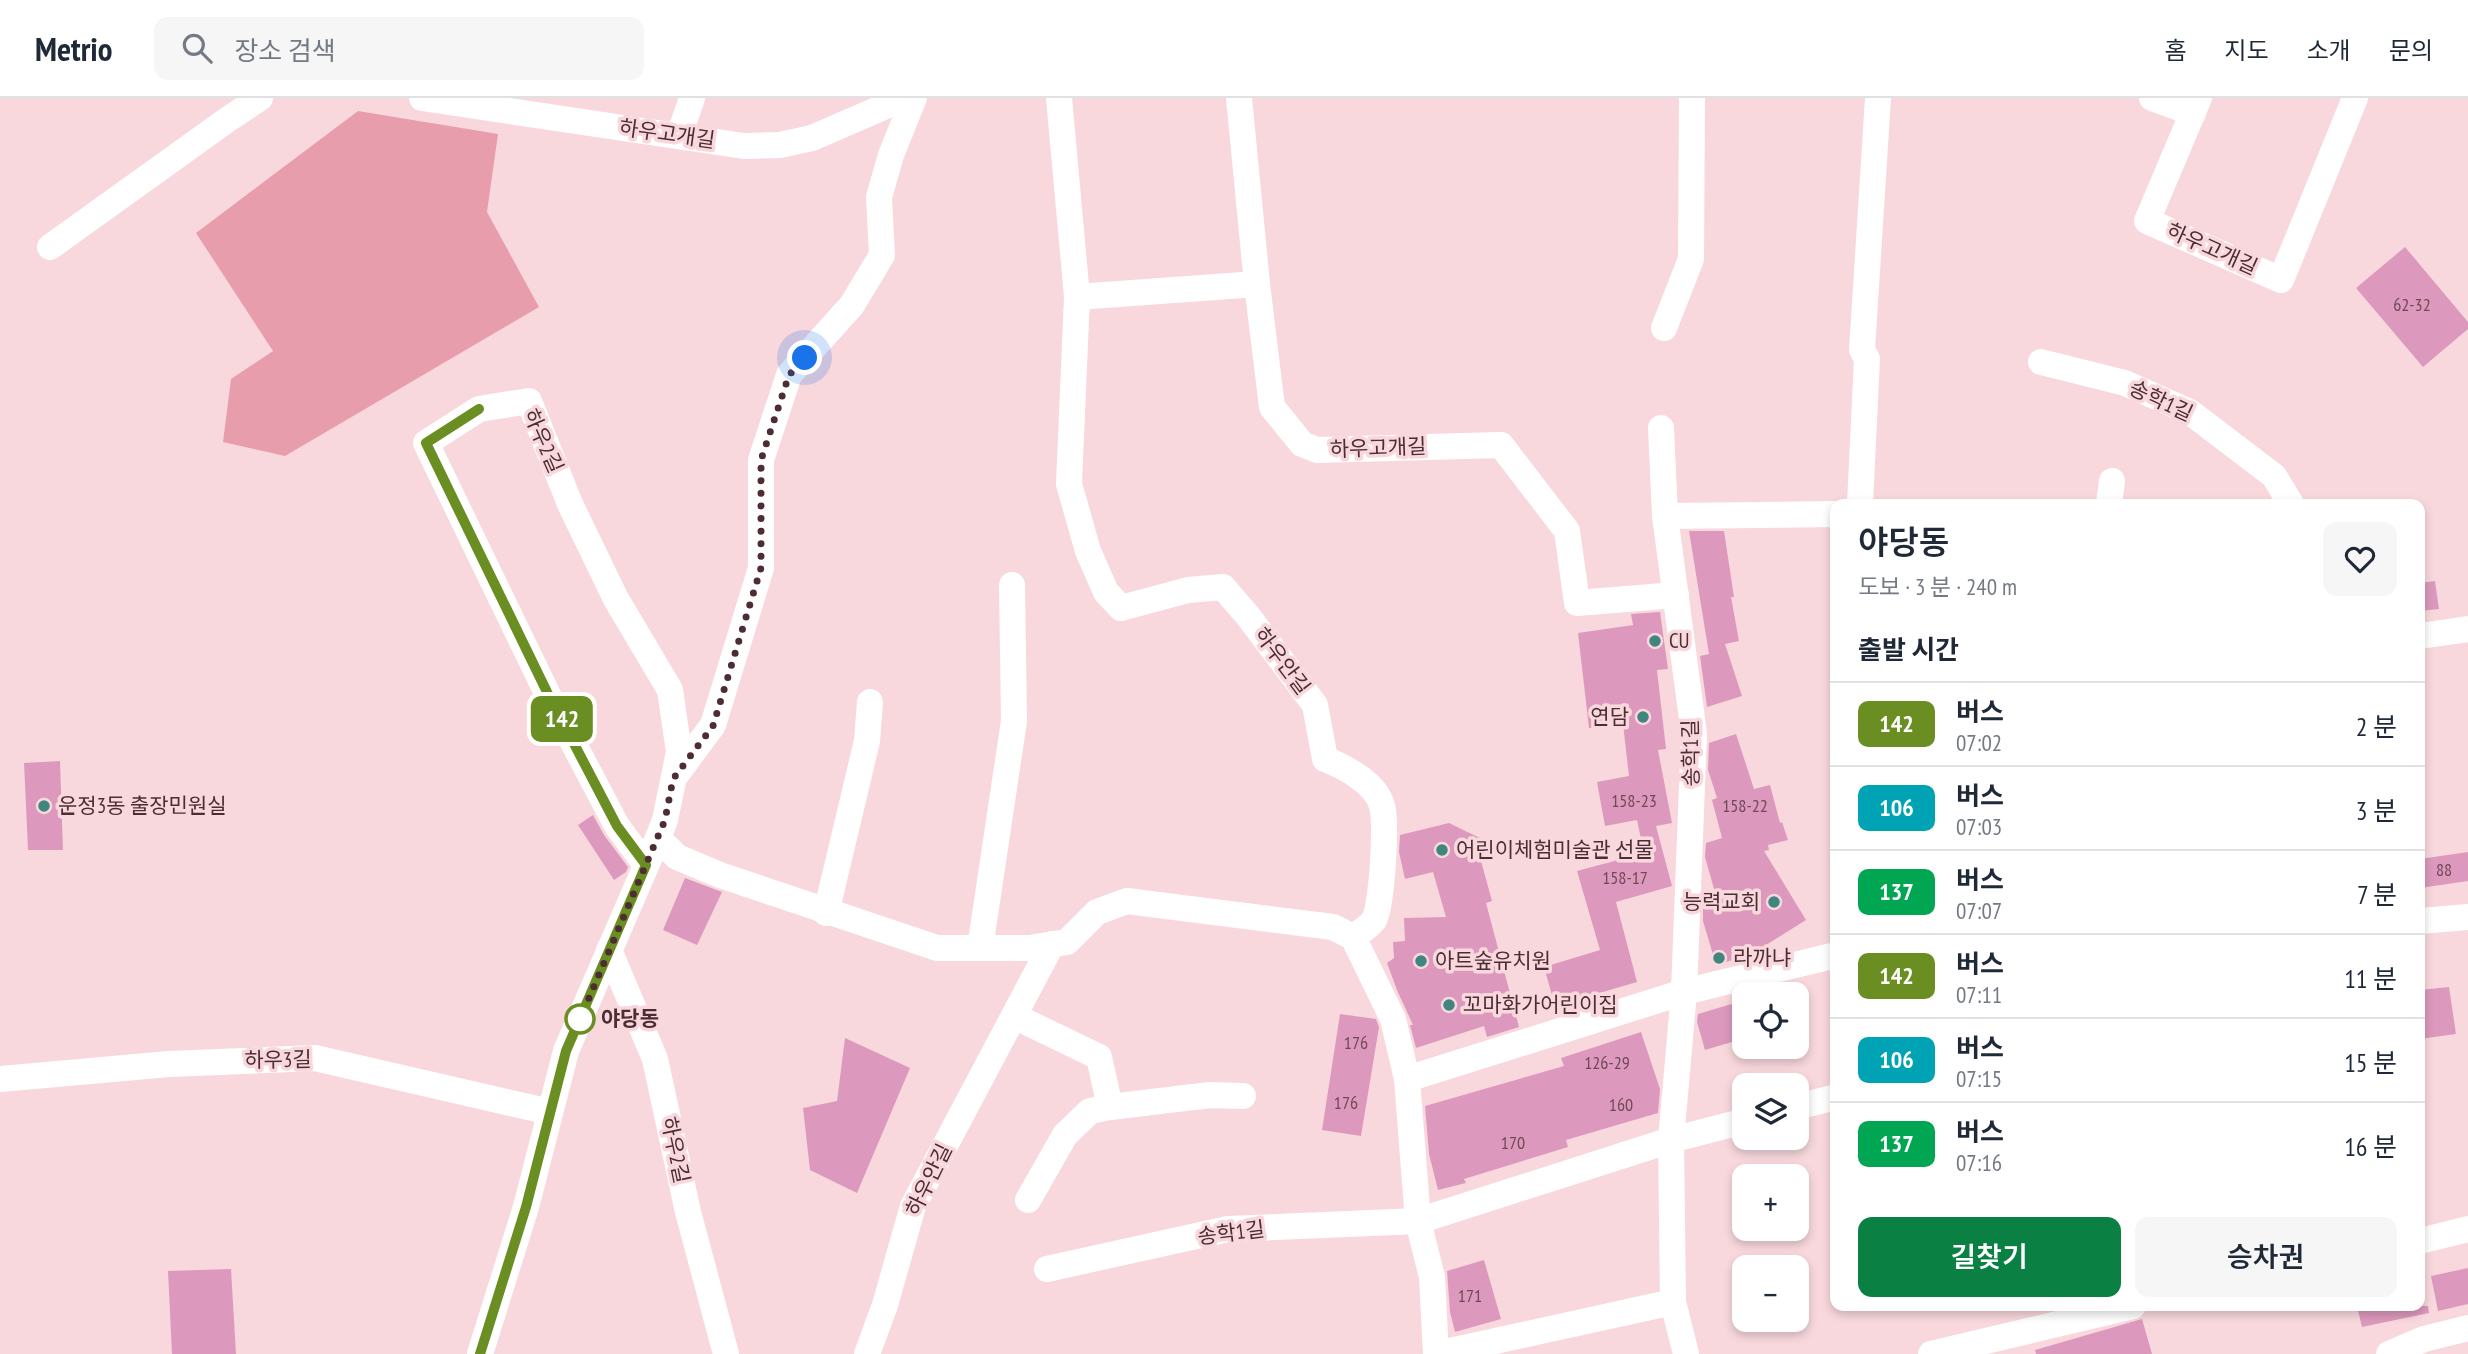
<!DOCTYPE html>
<html lang="ko">
<head>
<meta charset="utf-8">
<style>
  :root { --surface:#fff; --page:#f6f6f7; --text:#1f2937; --muted:#747a83; --line:#e0e1e3; --accent:#0b8043 }
  body { margin:0; font-family:"PT Sans Narrow","Noto Sans KR",sans-serif; background:var(--page); color:var(--text); height:100vh; display:flex; flex-direction:column; font-size:26px; white-space:nowrap }
  * { box-sizing:border-box; margin:0 }
  p { font-size:23px; color:var(--muted) }
  .icon { flex:none; width:38px; height:38px; fill:none; stroke:currentColor; stroke-width:2; stroke-linecap:round; stroke-linejoin:round }
  .map { position:relative; flex:1; overflow:hidden }
  .details { position:absolute; left:1830px; top:401px; width:595px; height:812px; display:flex; flex-direction:column; background:var(--surface); border-radius:14px; box-shadow:0 4px 10px #0003 }
  .details>* { flex:none }
  .badge { padding:0 14px; border-radius:10px; font-size:24px; line-height:46px }
  .tools { position:absolute; left:1732px; top:884px; display:grid; gap:14px }
  .tools a { display:grid; place-items:center; width:77px; height:77px; border-radius:14px; background:var(--surface); box-shadow:0 4px 10px #0003; font-size:35px }
  .you { position:absolute; width:35px; height:35px; margin:-18px; border:5px solid #fff; border-radius:50%; background:#1a73e8; box-shadow:0 0 0 10px #1a73e833 }
  .map>.badge { position:absolute; translate:-50% -50%; box-shadow:0 0 0 4px #fff }
  h2 { padding:0 28px; font-size:26px; line-height:63px }
  .round { display:grid; place-items:center; flex:none; width:74px; height:74px; border-radius:14px; background:var(--page) }
  .overview { display:flex; align-items:center; justify-content:space-between; height:119px; padding:0 28px }
  h1 { font-size:33px; font-weight:600; line-height:52px }
  .action { display:flex; gap:14px; margin-top:auto; padding:14px 28px }
  .action a { flex:1; height:80px; border-radius:14px; background:var(--accent); color:#fff; font-size:28px; font-weight:600; line-height:80px; text-align:center }
  .action a+a { background:var(--page); color:var(--text) }
  ul { padding:0; list-style:none }
  li { display:flex; align-items:center; gap:21px; height:84px; padding:0 28px; border-top:2px solid var(--line) }
  li div { flex:1 }
  li b { display:block; font-size:26px }
  li em { font-style:normal }
  li .badge { min-width:77px; font-weight:700; text-align:center }
  header { display:flex; align-items:center; gap:42px; box-sizing:border-box; height:98px; padding:0 35px; background:var(--surface); border-bottom:2px solid var(--line) }
  header strong { font-size:33px }
  nav { display:flex; gap:38px; margin-inline-start:auto; font-size:24px }
  .search { width:490px; height:63px; background:var(--page); display:flex; align-items:center; gap:18px; box-sizing:border-box; padding:0 24px; border-radius:14px; color:var(--muted); font-size:26px }
  .map>svg:first-child { display:block }
</style>
</head>
<body>
<header>
<strong>Metrio</strong>
<div class="search"><svg class="icon" aria-label="search" viewBox="0 0 24 24"><circle cx="10" cy="10" r="6"/><path d="M15 15l6 6"/></svg>장소 검색</div>
<nav><a>홈</a><a>지도</a><a>소개</a><a>문의</a></nav>
</header>
<div class="map">
<svg width="2468" height="1256" viewBox="0 0 2468 1256">
  <rect width="100%" height="100%" fill="#f8d8dd"/>
  <polygon fill="#e79dac" points="358,13 498,36 487,114 539,209 285,358 223,344 231,281 273,253 196,135"/>
  <g fill="#dc99bd">
    <polygon points="2405,149 2468,224 2468,231 2423,269 2356,190"/>
    <polygon points="1689,433 1724,433 1734,499 1731,499 1739,543 1725,546 1742,598 1707,609 1700,558 1709,556"/>
    <polygon points="2435,483 2439,511 2420,513 2420,485"/>
    <polygon points="1660,514 1668,571 1657,572 1666,651 1658,652 1672,725 1656,728 1672,788 1616,804 1637,884 1555,908 1544,869 1600,852 1577,773 1644,755 1637,722 1605,728 1597,684 1629,678 1623,626 1589,630 1578,535 1633,527 1631,516"/>
    <polygon points="1736,636 1754,691 1770,687 1780,725 1782,724 1788,742 1768,747 1769,752 1764,753 1806,822 1758,852 1759,854 1716,867 1703,823 1703,802 1716,798 1705,759 1706,745 1722,740 1712,702 1717,700 1708,672 1709,645"/>
    <polygon points="60,663 63,752 28,752 24,665"/>
    <polygon points="593,717 604,737 628,769 626,774 614,782 578,727"/>
    <polygon points="1449,725 1482,741 1487,762 1481,763 1492,803 1486,805 1519,929 1487,939 1484,928 1416,950 1410,927 1413,927 1397,892 1387,865 1394,860 1393,844 1405,843 1404,820 1446,819 1433,774 1405,781 1399,754 1400,737"/>
    <polygon points="2468,754 2468,783 2420,790 2420,761"/>
    <polygon points="685,780 722,794 697,847 663,832"/>
    <polygon points="2449,889 2456,936 2420,941 2420,892"/>
    <polygon points="1745,902 1745,940 1705,952 1697,924 1698,916"/>
    <polygon points="1340,916 1376,921 1379,929 1361,1038 1322,1032"/>
    <polygon points="1641,934 1660,991 1658,1015 1566,1042 1568,1049 1464,1081 1466,1085 1438,1092 1429,1056 1425,1008 1564,968 1561,960"/>
    <polygon points="845,940 910,970 857,1095 810,1072 803,1010 837,1003"/>
    <polygon points="1484,1162 1501,1221 1455,1234 1450,1214 1447,1173"/>
    <polygon points="2468,1170 2468,1206 2438,1213 2431,1178"/>
    <polygon points="231,1171 236,1256 172,1256 168,1173"/>
    <polygon points="2357,1208 2428,1208 2429,1215 2362,1229"/>
    <polygon points="2142,1221 2152,1256 2036,1256 2035,1252"/>
  </g>
  <g fill="none" stroke-linecap="round" stroke-linejoin="round">
    <g stroke="#fff" stroke-width="26">
      <polyline points="422,0 744,48 780,47 812,40 904,0"/>
      <polyline points="1059,0 1077,199 1257,186"/>
      <polyline points="1239,0 1257,186 1272,309 1302,346 1317,352 1501,347 1567,433 1577,505 1676,497"/>
      <polyline points="2152,0 2193,15"/>
      <polyline points="2199,0 2147,123 2281,182 2355,0"/>
      <polyline points="679,38 692,0"/>
      <polyline points="50,149 227,22 260,0"/>
      <polyline points="1664,230 1691,161 1692,0"/>
      <polyline points="2041,264 2125,285 2190,314 2274,378 2291,406"/>
      <polyline points="1661,330 1665,418 1836,416"/>
      <polyline points="1860,406 1867,261 1862,252 1878,0"/>
      <polyline points="2109,406 2112,383"/>
      <polyline points="1665,418 1694,636 1684,894 1671,1042 1673,1204 1686,1256"/>
      <polyline points="2420,538 2468,531"/>
      <polyline points="676,677 713,627 761,470 761,362 789,277 852,207 882,157 879,99 891,57 914,0"/>
      <path d="M658 740 677 759 720 777 937 850H1029L1067 844 1097 814 1127 803 1333 829 1353 839C1359 835 1370 828 1374 822 1382 808 1387 724 1382 708 1376 685 1345 669 1325 661L1315 607 1248 518 1223 489 1188 492 1121 510 1106 494 1088 453 1069 386 1077 199"/>
      <polyline points="826,815 867,643 870,604"/>
      <polyline points="2420,823 2468,819"/>
      <polyline points="1353,839 1393,921 1407,981 1418,1123 1432,1179 1436,1256 1673,1204"/>
      <polyline points="980,850 1014,623 1012,487"/>
      <polyline points="609,852 655,961 688,1114 726,1256"/>
      <polyline points="1014,918 1099,959 1110,1009 1210,997 1243,998"/>
      <polyline points="0,981 169,966 315,960 550,1014"/>
      <polyline points="1407,981 1684,894 1836,857"/>
      <polyline points="1797,1009 1836,999"/>
      <polyline points="1028,1102 1065,1037 1090,1013 1110,1009"/>
      <polyline points="2420,1143 2468,1131"/>
      <polyline points="1047,1171 1228,1131 1418,1123 1671,1042 1745,1023"/>
      <polyline points="480,1256 526,1109 566,953 658,740 665,722 679,654 670,592 616,501 570,406 529,303 479,311 426,345 547,595 617,728 646,767"/>
      <polyline points="867,1256 885,1207 913,1108 1052,846"/>
      <polyline points="1931,1256 2133,1208"/>
      <polyline points="2389,1256 2424,1241 2468,1230"/>
    </g>
  </g>
  <g fill="none" stroke-linecap="round" stroke-linejoin="round">
    <defs>
      <polyline id="line" points="479,311 426,345 547,594 617,728 646,767 566,953 526,1109 480,1256"/>
    </defs>
    <use href="#line" stroke="#fff" stroke-width="16"/>
    <use href="#line" stroke="#6b8e23" stroke-width="10"/>
    <polyline stroke="#4c2d34" stroke-width="7" stroke-dasharray="0 12.6" points="580,921 577,928 665,722 673,681 713,628 761,470 761,362 789,277 805,260"/>
  </g>
  <g fill="#40867f" stroke="#f8d8dd" stroke-width="2.5">
    <circle cx="1655" cy="543" r="7"/>
    <circle cx="1643" cy="619" r="7"/>
    <circle cx="44" cy="708" r="7"/>
    <circle cx="1442" cy="752" r="7"/>
    <circle cx="1774" cy="804" r="7"/>
    <circle cx="1719" cy="860" r="7"/>
    <circle cx="1421" cy="863" r="7"/>
    <circle cx="1449" cy="907" r="7"/>
  </g>
  <circle fill="#fff" stroke="#6b8e23" stroke-width="3.5" cx="580" cy="921" r="14"/>
  <g text-anchor="middle" stroke-width="7" stroke-linejoin="round" paint-order="stroke">
    <g font-size="18" fill="#704856">
      <text x="2412" y="213">62-32</text>
      <text x="1634" y="709">158-23</text>
      <text x="1745" y="714">158-22</text>
      <text x="2444" y="778">88</text>
      <text x="1625" y="786">158-17</text>
      <text x="1356" y="951">176</text>
      <text x="1607" y="971">126-29</text>
      <text x="1346" y="1011">176</text>
      <text x="1621" y="1013">160</text>
      <text x="1513" y="1051">170</text>
      <text x="1470" y="1204">171</text>
    </g>
    <g font-size="21" fill="#4c2d34" stroke="#f8d8dd">
      <text transform="translate(667 36) rotate(8)" y="7">하우고개길</text>
      <text transform="translate(2212 151) rotate(24)" y="7">하우고개길</text>
      <text transform="translate(2161 303) rotate(25)" y="7">송학1길</text>
      <text transform="translate(543 343) rotate(66)" y="7">하우2길</text>
      <text transform="translate(1378 350) rotate(-2)" y="7">하우고개길</text>
      <text transform="translate(1282 563) rotate(53)" y="7">하우안길</text>
      <text transform="translate(1691 655) rotate(-91)" y="7">송학1길</text>
      <text transform="translate(278 962) rotate(-1)" y="7">하우3길</text>
      <text transform="translate(675 1052) rotate(78)" y="7">하우2길</text>
      <text transform="translate(929 1082) rotate(-64)" y="7">하우안길</text>
      <text transform="translate(1231 1135) rotate(-7)" y="7">송학1길</text>
    </g>
    <g font-size="21" fill="#4c2d34" stroke="#f8d8dd" text-anchor="start">
      <text x="1669" y="550">CU</text>
      <text x="1629" y="626" text-anchor="end">연담</text>
      <text x="58" y="715">운정3동 출장민원실</text>
      <text x="1456" y="759">어린이체험미술관 선물</text>
      <text x="1760" y="811" text-anchor="end">능력교회</text>
      <text x="1733" y="867">라까냐</text>
      <text x="1435" y="870">아트숲유치원</text>
      <text x="1463" y="914">꼬마화가어린이집</text>
    </g>
    <g font-size="21" font-weight="bold" fill="#4c2d34" stroke="#f8d8dd" text-anchor="start">
      <text x="601" y="928">야당동</text>
    </g>
  </g>
</svg>
<div class="tools">
<a><svg class="icon" aria-label="locate" viewBox="0 0 24 24"><circle cx="12" cy="12" r="6"/><path d="M12 2v4M12 18v4M2 12h4M18 12h4"/></svg></a>
<a><svg class="icon" aria-label="layers" viewBox="0 0 24 24"><path d="M12 4l9 5-9 5-9-5zM3 14l9 5 9-5"/></svg></a>
<a>+</a>
<a>−</a>
</div>
<div class="you" style="left:805px;top:260px"></div>
<b class="badge" style="left:562px;top:621px;background:#6b8e23;color:#fff">142</b>
<section class="details">
<div class="overview"><div><h1>야당동</h1><p>도보 · 3 분 · 240 m</p></div><a class="round"><svg class="icon" aria-label="heart" viewBox="0 0 24 24"><path d="M12 20l-8-8c-3-5 5-10 8-4 3-6 11-1 8 4z"/></svg></a></div>
<h2>출발 시간</h2>
<ul>
<li><span class="badge" style="background:#6b8e23;color:#fff">142</span><div><b>버스</b><p>07:02</p></div><em>2 분</em></li>
<li><span class="badge" style="background:#00a3b4;color:#fff">106</span><div><b>버스</b><p>07:03</p></div><em>3 분</em></li>
<li><span class="badge" style="background:#00a651;color:#fff">137</span><div><b>버스</b><p>07:07</p></div><em>7 분</em></li>
<li><span class="badge" style="background:#6b8e23;color:#fff">142</span><div><b>버스</b><p>07:11</p></div><em>11 분</em></li>
<li><span class="badge" style="background:#00a3b4;color:#fff">106</span><div><b>버스</b><p>07:15</p></div><em>15 분</em></li>
<li><span class="badge" style="background:#00a651;color:#fff">137</span><div><b>버스</b><p>07:16</p></div><em>16 분</em></li>
</ul>
<div class="action"><a>길찾기</a><a>승차권</a></div>
</section>
</div>
</body>
</html>
